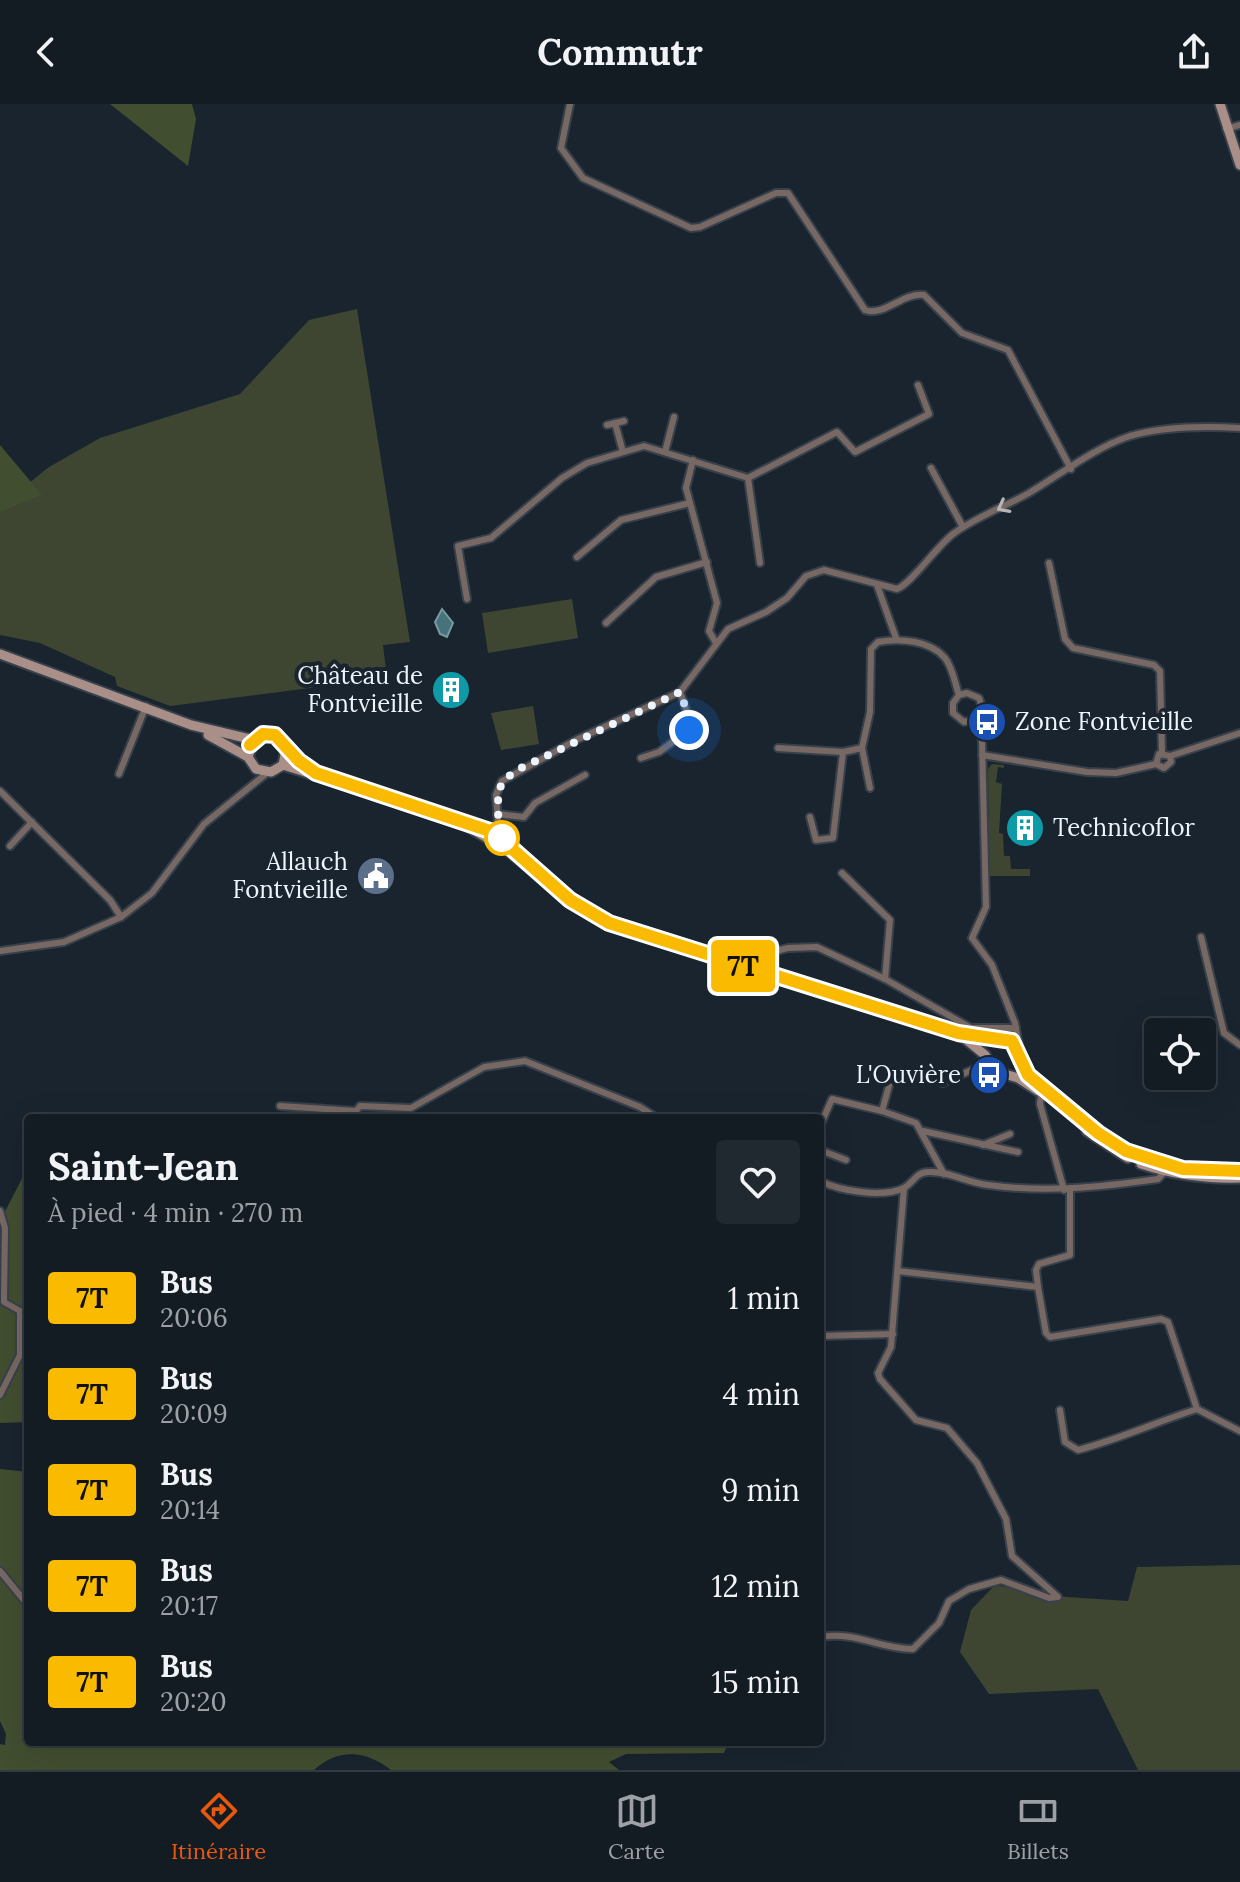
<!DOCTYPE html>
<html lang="fr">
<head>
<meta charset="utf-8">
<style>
  :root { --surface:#131b23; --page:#202830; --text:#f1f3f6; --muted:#9da1a6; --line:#323941; --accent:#ea580c }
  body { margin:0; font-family:Lora,serif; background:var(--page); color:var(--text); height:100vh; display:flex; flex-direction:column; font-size:30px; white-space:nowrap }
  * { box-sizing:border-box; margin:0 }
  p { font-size:26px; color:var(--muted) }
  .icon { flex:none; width:44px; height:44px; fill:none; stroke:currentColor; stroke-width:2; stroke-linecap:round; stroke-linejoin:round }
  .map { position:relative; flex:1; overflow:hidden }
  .side { position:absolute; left:24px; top:1010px; width:800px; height:632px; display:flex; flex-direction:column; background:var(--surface); border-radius:8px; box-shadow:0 8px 32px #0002,0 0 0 2px var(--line) }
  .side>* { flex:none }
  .badge { padding:0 16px; border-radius:6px; font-size:28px; line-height:52px }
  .tools { position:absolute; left:1144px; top:914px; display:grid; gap:16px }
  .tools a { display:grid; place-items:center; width:72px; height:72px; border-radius:8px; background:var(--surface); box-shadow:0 8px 32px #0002,0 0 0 2px var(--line); font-size:40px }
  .you { position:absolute; width:40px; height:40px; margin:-20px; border:6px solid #fff; border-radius:50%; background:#1a73e8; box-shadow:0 0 0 12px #1a73e833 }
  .map>.badge { position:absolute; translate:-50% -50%; box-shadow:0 0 0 4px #fff }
  .round { display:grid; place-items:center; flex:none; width:84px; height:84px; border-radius:8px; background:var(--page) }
  .headline { display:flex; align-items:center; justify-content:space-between; height:136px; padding:0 24px }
  h1 { font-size:38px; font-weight:700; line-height:60px }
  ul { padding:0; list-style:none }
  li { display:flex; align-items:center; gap:24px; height:96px; padding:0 24px }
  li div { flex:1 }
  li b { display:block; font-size:30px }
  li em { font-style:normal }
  li .badge { min-width:88px; font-weight:700; text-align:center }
  header { display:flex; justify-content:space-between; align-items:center; height:104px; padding:0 24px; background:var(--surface); font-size:36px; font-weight:700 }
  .tab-bar { display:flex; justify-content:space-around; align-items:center; height:112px; border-top:2px solid var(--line); background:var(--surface); font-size:22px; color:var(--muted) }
  .tab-bar a { display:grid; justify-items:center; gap:4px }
  .tab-bar .on { color:var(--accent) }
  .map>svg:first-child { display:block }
</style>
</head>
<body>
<header><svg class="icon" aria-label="back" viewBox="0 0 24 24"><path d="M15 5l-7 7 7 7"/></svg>Commutr<svg class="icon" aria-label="share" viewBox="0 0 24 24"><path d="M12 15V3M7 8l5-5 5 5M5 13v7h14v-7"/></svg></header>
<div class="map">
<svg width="1240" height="1666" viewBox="0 0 1240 1666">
  <rect width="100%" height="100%" fill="#19242f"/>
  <g fill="#3e4632">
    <polygon points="357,205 410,538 383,541 387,574 170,602 117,582 115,573 40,539 0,531 0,402 49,363 100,334 240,290 309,216"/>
    <polygon points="572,495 578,534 488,549 482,509"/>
    <polygon points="533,602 539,640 501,646 491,609"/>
    <polygon points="992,660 1004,661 1004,664 998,663 996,678 1002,680 999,729 1003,730 1004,752 1010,752 1011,765 1030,765 1030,772 989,772 988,665"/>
    <polygon points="1240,1461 1240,1666 1138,1666 1098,1585 989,1590 960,1548 971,1506 995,1481 1052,1492 1128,1497 1137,1463"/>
  </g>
  <g fill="#424e30">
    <polygon points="110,0 192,0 196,15 188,62"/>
    <polygon points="0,341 42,391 0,408"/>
    <polygon points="28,1063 28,1318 0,1319 0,1117"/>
    <path d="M0 1365 28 1368V1638H729L724 1649 626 1650 609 1658 619 1666H391C367 1647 339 1643 314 1666H0V1640L5 1641 6 1630 0 1617Z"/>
  </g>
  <polygon fill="#467279" stroke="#7899a0" stroke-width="2" points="442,505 453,519 447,533 440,530 435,518"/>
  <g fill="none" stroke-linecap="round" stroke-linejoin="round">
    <defs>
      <g id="street">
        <path d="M570 0 561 44 583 74 691 124 700 123 776 89H788L865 206C884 213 903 188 924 191L962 229 1008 246 1071 365"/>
        <polyline points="1226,25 1240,21"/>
        <polyline points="615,319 623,348"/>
        <polyline points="607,321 624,317"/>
        <polyline points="665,348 674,313"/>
        <polyline points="693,356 686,384 717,499 709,527 716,539"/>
        <polyline points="931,364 963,423"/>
        <polyline points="748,374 837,328 855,348 929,310 918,281"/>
        <polyline points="577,453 621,416 690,399"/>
        <polyline points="1049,459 1065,535 1073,544 1154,561 1160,567 1162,649"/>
        <polyline points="877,481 896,534"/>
        <polyline points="467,495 458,442 491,434 562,374 587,359 644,342 748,374 760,459"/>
        <polyline points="606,519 656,473 707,458"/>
        <polyline points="977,615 982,637 986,803 972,834 992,861 1015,919 1019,942"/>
        <path d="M778 644 843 648 862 644 870 608 871 545 878 538C899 534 930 536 945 554 953 564 955 580 959 591L953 599V609L964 618 977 615 982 603 979 594 967 589 959 591"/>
        <polyline points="862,644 870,684"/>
        <polyline points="982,651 1087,668 1116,669 1156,660 1164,664 1171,658 1170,652 1159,650 1156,660"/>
        <polyline points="1170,652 1240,629"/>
        <polyline points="641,654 659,648 689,626 692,622 680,588"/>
        <polyline points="119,670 146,602"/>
        <polyline points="0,687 110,796 121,813"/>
        <polyline points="497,710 524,713 535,699 585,671"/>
        <polyline points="810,713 816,736 833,734 843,648"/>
        <path d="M490 731 498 717 496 691 502 677 576 636 680 588 728 525 766 508 787 494 806 472 824 466 897 485C911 480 936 443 953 430 976 413 1004 403 1029 389 1061 370 1094 344 1130 332 1165 322 1205 322 1240 324"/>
        <polyline points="10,742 32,718"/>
        <polyline points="842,769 890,816 885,875"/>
        <polyline points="1201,833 1224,929 1240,941"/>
        <polyline points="0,847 64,838 121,813 152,789 204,720 267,669"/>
        <polyline points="731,858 788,844 817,843 885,875 971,924 1016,924"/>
        <polyline points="1041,990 1040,1000 1064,1086"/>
        <polyline points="280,1002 356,1007"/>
        <polyline points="357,1014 356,1007 360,1002 411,1004 484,963 525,957 640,1003 657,1014"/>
        <polyline points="820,1022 832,995 882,1007"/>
        <polyline points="923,1027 1018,1048"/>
        <polyline points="983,1041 1010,1030"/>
        <polyline points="820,1046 846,1056"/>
        <polyline points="944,1070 916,1019 882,1007 892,971 902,967 943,979 987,959"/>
        <path d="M820 1077C840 1087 883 1094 904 1084 914 1078 916 1068 929 1068 949 1067 968 1079 988 1081 1046 1089 1101 1083 1158 1075L1166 1066"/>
        <polyline points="0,1107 5,1124 4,1198 20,1207"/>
        <polyline points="898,1167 1038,1183 1036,1166 1039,1160 1070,1151 1070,1086"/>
        <polyline points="1038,1183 1046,1229 1050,1233 1161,1215 1168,1218 1197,1305 1240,1327"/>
        <polyline points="820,1232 893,1230"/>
        <polyline points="0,1291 20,1251 20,1207"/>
        <path d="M1060 1306 1065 1338 1078 1346C1120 1335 1156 1318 1197 1305"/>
        <polyline points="0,1467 28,1501"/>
        <path d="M820 1533C857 1527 879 1545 913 1545L939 1519 949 1497 969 1485 1001 1476 1049 1494 1058 1493 1012 1452 1006 1415 977 1359 947 1324 916 1316 880 1275 878 1269 891 1243 904 1084"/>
        <polyline points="235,1638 235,1639"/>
      </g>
      <g id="secondary">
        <polyline points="1220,0 1240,61"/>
        <polyline points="0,550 191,621 254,636"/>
        <polyline points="208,631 248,653"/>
        <polyline points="286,645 283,661 271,668 256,665 248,653 254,636 269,630 280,634 307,663"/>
        <polyline points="283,661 485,725 518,747"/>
        <path d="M460 718 506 745 570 796 609 819 958 929C974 933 1006 932 1016 941 1020 949 1017 956 1022 964 1032 979 1051 990 1064 1001 1122 1049 1163 1069 1240 1067"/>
        <polyline points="963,933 985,951 994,967 1018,974 1038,987"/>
        <polyline points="1087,1027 1128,1054"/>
        <path d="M1141 1060C1174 1071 1205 1075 1240 1074"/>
      </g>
    </defs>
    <use href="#street" stroke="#37414c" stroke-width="10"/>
    <use href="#secondary" stroke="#37414c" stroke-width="13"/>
    <use href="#street" stroke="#786863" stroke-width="6"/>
    <use href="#secondary" stroke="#aa8f88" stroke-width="9"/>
  </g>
  <defs><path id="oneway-chevron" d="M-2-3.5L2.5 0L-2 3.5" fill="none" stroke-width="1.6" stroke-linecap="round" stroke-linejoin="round" transform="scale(2)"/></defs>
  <use stroke="#b8b5b7" href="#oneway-chevron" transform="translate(1003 403) rotate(152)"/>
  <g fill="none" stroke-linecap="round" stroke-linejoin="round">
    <defs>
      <polyline id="line" points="250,641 263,630 275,631 299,657 316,669 493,728 570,796 609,819 958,929 1012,937 1028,971 1098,1029 1126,1047 1183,1065 1240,1067"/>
    </defs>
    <use href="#line" stroke="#fff" stroke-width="18"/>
    <use href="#line" stroke="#faba00" stroke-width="12"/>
    <path stroke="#edf4fc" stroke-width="8" stroke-dasharray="0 14.4" d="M502 734 493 728C508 699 483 688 519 665L680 588 692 622 689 626"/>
  </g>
  <defs>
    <symbol id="building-disc" viewBox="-11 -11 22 22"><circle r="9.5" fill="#0f9aa8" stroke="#19242f"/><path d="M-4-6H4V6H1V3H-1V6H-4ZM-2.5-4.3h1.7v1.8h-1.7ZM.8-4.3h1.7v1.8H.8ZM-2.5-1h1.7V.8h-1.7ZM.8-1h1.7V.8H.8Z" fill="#fff"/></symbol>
    <symbol id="bus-disc" viewBox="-11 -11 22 22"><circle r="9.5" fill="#1a4fb4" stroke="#19242f"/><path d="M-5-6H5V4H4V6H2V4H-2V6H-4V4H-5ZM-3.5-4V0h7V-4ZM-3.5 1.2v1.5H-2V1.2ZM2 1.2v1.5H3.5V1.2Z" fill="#fff"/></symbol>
    <symbol id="civic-disc" viewBox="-11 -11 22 22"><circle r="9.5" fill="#5c6f8a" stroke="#19242f"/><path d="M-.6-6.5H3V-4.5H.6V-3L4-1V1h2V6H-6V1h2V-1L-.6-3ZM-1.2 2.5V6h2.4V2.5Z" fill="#fff"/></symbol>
  </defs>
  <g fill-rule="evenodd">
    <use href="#building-disc" x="429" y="564" width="44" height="44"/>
    <use href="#bus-disc" x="965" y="596" width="44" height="44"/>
    <use href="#building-disc" x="1003" y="702" width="44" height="44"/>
    <use href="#civic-disc" x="354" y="750" width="44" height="44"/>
    <use href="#bus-disc" x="967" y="949" width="44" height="44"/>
  </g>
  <circle fill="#fff" stroke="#faba00" stroke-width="4" cx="502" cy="734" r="16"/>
  <g text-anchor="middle" stroke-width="8" stroke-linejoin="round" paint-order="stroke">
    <g font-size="24" fill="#edf4fc" stroke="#19242f" text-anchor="end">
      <text x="423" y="580">Château de<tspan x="423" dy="28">Fontvieille</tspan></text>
      <text x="1015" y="626" text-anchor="start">Zone Fontvieille</text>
      <text x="1053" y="732" text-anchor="start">Technicoflor</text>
      <text x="348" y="766">Allauch<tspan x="348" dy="28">Fontvieille</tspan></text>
      <text x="961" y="979">L'Ouvière</text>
    </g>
  </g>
</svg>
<div class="tools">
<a><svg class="icon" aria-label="locate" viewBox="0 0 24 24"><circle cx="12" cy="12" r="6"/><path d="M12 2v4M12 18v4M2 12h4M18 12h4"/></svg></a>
</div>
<div class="you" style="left:689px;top:626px"></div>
<b class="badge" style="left:743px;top:862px;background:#faba00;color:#111">7T</b>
<section class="side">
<div class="headline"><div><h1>Saint-Jean</h1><p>À pied · 4 min · 270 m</p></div><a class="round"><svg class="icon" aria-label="heart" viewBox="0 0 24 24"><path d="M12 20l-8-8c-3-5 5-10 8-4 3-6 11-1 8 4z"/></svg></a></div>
<ul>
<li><span class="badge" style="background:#faba00;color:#111">7T</span><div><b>Bus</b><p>20:06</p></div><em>1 min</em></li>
<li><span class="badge" style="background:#faba00;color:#111">7T</span><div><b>Bus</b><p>20:09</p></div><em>4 min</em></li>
<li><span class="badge" style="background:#faba00;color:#111">7T</span><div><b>Bus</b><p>20:14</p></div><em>9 min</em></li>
<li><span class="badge" style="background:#faba00;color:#111">7T</span><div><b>Bus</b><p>20:17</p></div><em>12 min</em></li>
<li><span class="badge" style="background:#faba00;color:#111">7T</span><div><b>Bus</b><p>20:20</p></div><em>15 min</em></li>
</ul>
</section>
</div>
<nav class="tab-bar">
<a class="on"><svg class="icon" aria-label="directions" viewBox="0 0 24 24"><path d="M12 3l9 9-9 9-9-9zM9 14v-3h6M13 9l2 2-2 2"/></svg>Itinéraire</a>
<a><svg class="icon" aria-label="map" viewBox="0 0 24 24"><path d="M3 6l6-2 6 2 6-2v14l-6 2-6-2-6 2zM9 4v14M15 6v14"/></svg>Carte</a>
<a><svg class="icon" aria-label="tickets" viewBox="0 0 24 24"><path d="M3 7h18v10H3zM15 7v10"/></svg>Billets</a>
</nav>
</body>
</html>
